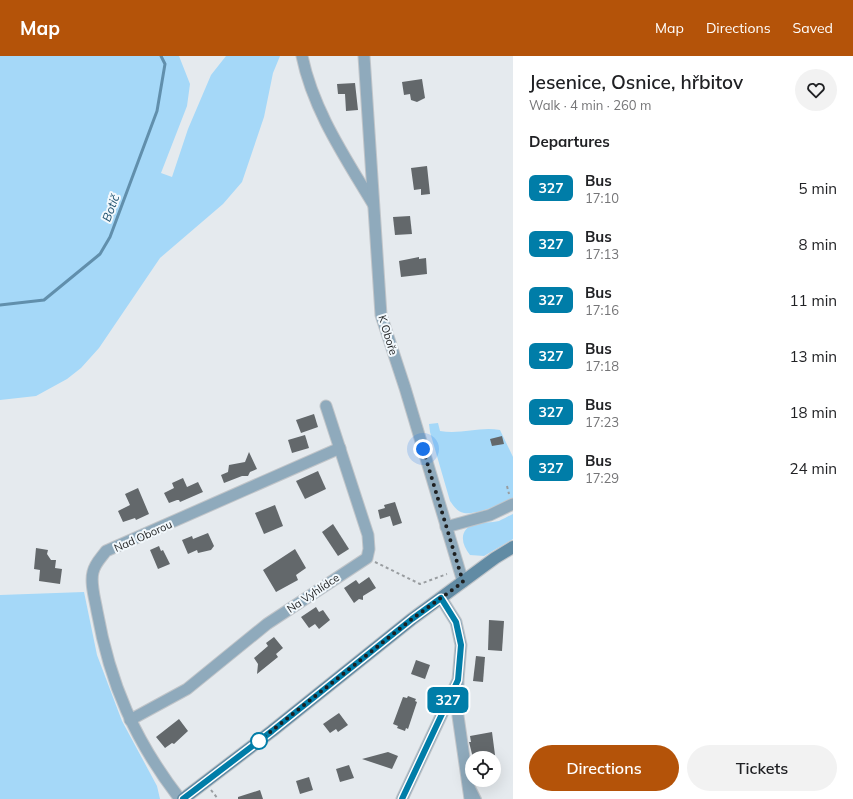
<!DOCTYPE html>
<html lang="en">
<head>
<meta charset="utf-8">
<style>
  :root { --surface:#fff; --page:#f2f2f2; --text:#202124; --muted:#757577; --accent:#b45309 }
  body { margin:0; font-family:Mulish,sans-serif; background:var(--page); color:var(--text); height:100vh; display:flex; flex-direction:column; font-size:15px; white-space:nowrap }
  * { box-sizing:border-box; margin:0 }
  p { font-size:13px; color:var(--muted) }
  .icon { flex:none; width:22px; height:22px; fill:none; stroke:currentColor; stroke-width:2; stroke-linecap:round; stroke-linejoin:round }
  .map { position:relative; flex:1; overflow:hidden }
  .details { display:flex; flex-direction:column; background:var(--surface); width:340px }
  .details>* { flex:none }
  .badge { padding:0 8px; border-radius:6px; font-size:14px; line-height:26px }
  .buttons { position:absolute; left:465px; top:695px; display:grid; gap:8px }
  .buttons a { display:grid; place-items:center; width:36px; height:36px; border-radius:50%; background:var(--surface); box-shadow:0 4px 16px #0002; font-size:20px }
  .you { position:absolute; width:20px; height:20px; margin:-10px; border:3px solid #fff; border-radius:50%; background:#1a73e8; box-shadow:0 0 0 6px #1a73e833 }
  .map>.badge { position:absolute; translate:-50% -50%; box-shadow:0 0 0 2px #fff }
  h2 { padding:0 16px; font-size:15px; line-height:36px }
  .round { display:grid; place-items:center; flex:none; width:42px; height:42px; border-radius:21px; background:var(--page) }
  .headline { display:flex; align-items:center; justify-content:space-between; height:68px; padding:0 16px }
  h1 { font-size:19px; font-weight:600; line-height:30px }
  .primary-button { display:flex; gap:8px; margin-top:auto; padding:8px 16px }
  .primary-button a { flex:1; height:46px; border-radius:24px; background:var(--accent); color:#fff; font-size:16px; font-weight:600; line-height:46px; text-align:center }
  .primary-button a+a { background:var(--page); color:var(--text) }
  ul { padding:0; list-style:none }
  li { display:flex; align-items:center; gap:12px; height:56px; padding:0 16px }
  li div { flex:1 }
  li b { display:block; font-size:15px }
  li em { font-style:normal }
  li .badge { min-width:44px; font-weight:700; text-align:center }
  header { display:flex; align-items:center; gap:24px; box-sizing:border-box; height:56px; padding:0 20px; background:var(--accent); color:#fff }
  header strong { font-size:19px }
  nav { display:flex; gap:22px; margin-inline-start:auto; font-size:14px }
  main { display:flex; flex:1; min-height:0 }
  .map>svg:first-child { display:block }
</style>
</head>
<body>
<header>
<strong>Map</strong>
<nav><a>Map</a><a>Directions</a><a>Saved</a></nav>
</header>
<main>
<div class="map">
<svg width="513" height="743" viewBox="0 0 513 743">
  <rect width="100%" height="100%" fill="#e5eaee"/>
  <g fill="#a5d8f8">
    <polygon points="0,0 179,0 190,28 187,50 161,117 172,121 188,73 211,19 226,0 280,0 273,17 264,61 242,126 223,148 160,202 99,292 81,312 67,323 36,340 0,344"/>
    <path d="M438 367 440 375C461 379 480 370 500 374L513 401V442C501 448 477 459 464 457 457 456 453 449 450 445L430 376 429 368Z"/>
    <path d="M513 458V483L484 500 470 499C460 487 459 472 477 467 484 466 491 467 499 465 504 463 508 460 513 458Z"/>
    <polygon points="84,536 97,599 122,665 157,730 160,743 0,743 0,539"/>
  </g>
  <g fill="none" stroke-linecap="round" stroke-linejoin="round">
    <polyline stroke="#618fac" stroke-width="3" points="0,249 44,244 100,198 110,181 157,55 165,8 161,0"/>
  </g>
  <g fill="#63686b">
    <polygon points="422,23 425,42 417,46 411,44 410,38 404,39 402,26"/>
    <polygon points="355,27 358,54 346,55 345,38 338,38 337,28"/>
    <polygon points="427,110 430,138 421,139 421,133 414,134 411,112"/>
    <polygon points="410,160 412,178 395,179 393,161"/>
    <polygon points="419,201 419,203 426,202 427,218 401,221 399,205"/>
    <polygon points="314,358 318,371 301,377 296,364"/>
    <polygon points="305,379 309,392 292,397 288,384"/>
    <polygon points="502,380 504,388 492,390 490,383"/>
    <polygon points="249,396 257,413 250,416 248,420 242,420 224,427 221,419 228,416 229,409 245,406"/>
    <polygon points="318,415 326,433 305,443 296,425"/>
    <polygon points="183,422 187,431 198,426 203,436 180,446 179,444 177,444 169,447 164,437 174,432 172,427"/>
    <polygon points="138,432 149,458 136,464 135,462 123,466 118,455 130,449 125,438"/>
    <polygon points="395,446 402,467 393,470 390,460 380,463 378,454 385,452 384,449"/>
    <polygon points="275,449 283,470 264,478 255,457"/>
    <polygon points="333,468 349,493 338,500 322,476"/>
    <polygon points="208,477 214,490 211,494 198,497 197,494 188,498 182,484 192,480 193,483"/>
    <polygon points="159,490 161,495 163,494 170,508 158,513 150,494"/>
    <polygon points="36,492 48,494 47,498 51,504 56,504 55,512 62,513 60,528 39,525 40,514 34,513"/>
    <polygon points="295,493 306,512 296,519 298,524 276,536 263,514"/>
    <polygon points="369,521 376,532 363,540 363,544 359,543 354,547 344,532 356,524 359,528"/>
    <polygon points="316,551 319,556 323,554 330,564 319,573 315,568 309,572 301,561"/>
    <polygon points="489,564 504,565 502,595 488,594"/>
    <polygon points="274,581 283,592 276,598 278,601 257,618 258,608 254,602 268,590 266,587"/>
    <polygon points="476,600 485,601 483,626 473,625"/>
    <polygon points="416,604 430,609 425,623 411,618"/>
    <polygon points="408,640 416,643 415,645 417,646 408,673 406,672 405,675 397,672 398,670 393,668 403,641 407,642"/>
    <polygon points="339,657 348,669 338,676 336,673 330,677 323,668"/>
    <polygon points="179,663 188,675 174,688 172,687 165,692 156,681"/>
    <polygon points="492,676 495,699 473,702 469,686 471,686 470,680"/>
    <polygon points="388,696 398,700 392,713 362,703"/>
    <polygon points="349,709 354,722 340,726 336,713"/>
    <polygon points="309,721 313,734 300,738 296,725"/>
    <polygon points="260,734 263,743 238,743 238,741"/>
  </g>
  <g fill="none" stroke-linecap="round" stroke-linejoin="round">
    <defs>
      <polyline id="lane" points="471,729 478,743"/>
      <g id="street">
        <path d="M302 0C313 54 345 101 373 148"/>
        <polyline points="364,0 381,259 405,332 463,526"/>
        <polyline points="446,471 490,459 513,448"/>
        <polyline points="458,627 458,660 470,743"/>
        <polyline points="130,664 187,633 267,568 367,502 369,493 368,479 326,350"/>
        <path d="M180 743C135 685 110 628 97 555 95 543 90 527 93 516 95 507 101 502 106 495L340 392"/>
        <polyline points="402,743 458,624 461,589 456,566 441,542"/>
      </g>
      <polyline id="secondary" points="183,743 272,675 412,563 495,502 513,491"/>
    </defs>
    <use href="#lane" stroke="#c1c5c9" stroke-width="8"/>
    <use href="#street" stroke="#c1c5c9" stroke-width="13"/>
    <use href="#secondary" stroke="#c1c5c9" stroke-width="14"/>
    <g stroke="#999da0" stroke-width="2" stroke-dasharray="3 3" stroke-linecap="butt">
      <polyline points="507,430 509,438"/>
      <polyline points="375,506 420,528 447,518"/>
      <polyline points="211,734 218,743"/>
    </g>
    <use href="#lane" stroke="#8faabc" stroke-width="5.5"/>
    <use href="#street" stroke="#8faabc" stroke-width="11"/>
    <use href="#secondary" stroke="#618ba4" stroke-width="12"/>
  </g>
  <g fill="none" stroke-linecap="round" stroke-linejoin="round">
    <defs>
      <polyline id="line" points="183,743 272,675 412,563 441,542 456,566 461,589 458,624 402,743"/>
    </defs>
    <use href="#line" stroke="#fff" stroke-width="9"/>
    <use href="#line" stroke="#007da8" stroke-width="6"/>
    <polyline stroke="#1d1f20" stroke-width="4" stroke-dasharray="0 7.2" points="259,685 412,563 463,526 423,393"/>
  </g>
  <circle fill="#fff" stroke="#007da8" stroke-width="2" cx="259" cy="685" r="8"/>
  <g text-anchor="middle" stroke-width="4" stroke-linejoin="round" paint-order="stroke">
    <g font-size="11" fill="#1d1f20" stroke="#f2f8fc">
      <text transform="translate(388 279) rotate(73)" y="4">K Oboře</text>
      <text transform="translate(143 480) rotate(-24)" y="4">Nad Oborou</text>
      <text transform="translate(313 537) rotate(-34)" y="4">Na Vyhlídce</text>
    </g>
    <g font-size="12" font-style="italic" fill="#1e506d" stroke="#f2f8fc">
      <text transform="translate(111 152) rotate(-69)" y="4">Botič</text>
    </g>
  </g>
</svg>
<div class="buttons">
<a><svg class="icon" aria-label="locate" viewBox="0 0 24 24"><circle cx="12" cy="12" r="6"/><path d="M12 2v4M12 18v4M2 12h4M18 12h4"/></svg></a>
</div>
<div class="you" style="left:423px;top:393px"></div>
<b class="badge" style="left:448px;top:644px;background:#007da8;color:#fff">327</b>
</div>
<section class="details">
<div class="headline"><div><h1>Jesenice, Osnice, hřbitov</h1><p>Walk · 4 min · 260 m</p></div><a class="round"><svg class="icon" aria-label="heart" viewBox="0 0 24 24"><path d="M12 20l-8-8c-3-5 5-10 8-4 3-6 11-1 8 4z"/></svg></a></div>
<h2>Departures</h2>
<ul>
<li><span class="badge" style="background:#007da8;color:#fff">327</span><div><b>Bus</b><p>17:10</p></div><em>5 min</em></li>
<li><span class="badge" style="background:#007da8;color:#fff">327</span><div><b>Bus</b><p>17:13</p></div><em>8 min</em></li>
<li><span class="badge" style="background:#007da8;color:#fff">327</span><div><b>Bus</b><p>17:16</p></div><em>11 min</em></li>
<li><span class="badge" style="background:#007da8;color:#fff">327</span><div><b>Bus</b><p>17:18</p></div><em>13 min</em></li>
<li><span class="badge" style="background:#007da8;color:#fff">327</span><div><b>Bus</b><p>17:23</p></div><em>18 min</em></li>
<li><span class="badge" style="background:#007da8;color:#fff">327</span><div><b>Bus</b><p>17:29</p></div><em>24 min</em></li>
</ul>
<div class="primary-button"><a>Directions</a><a>Tickets</a></div>
</section>
</main>
</body>
</html>
